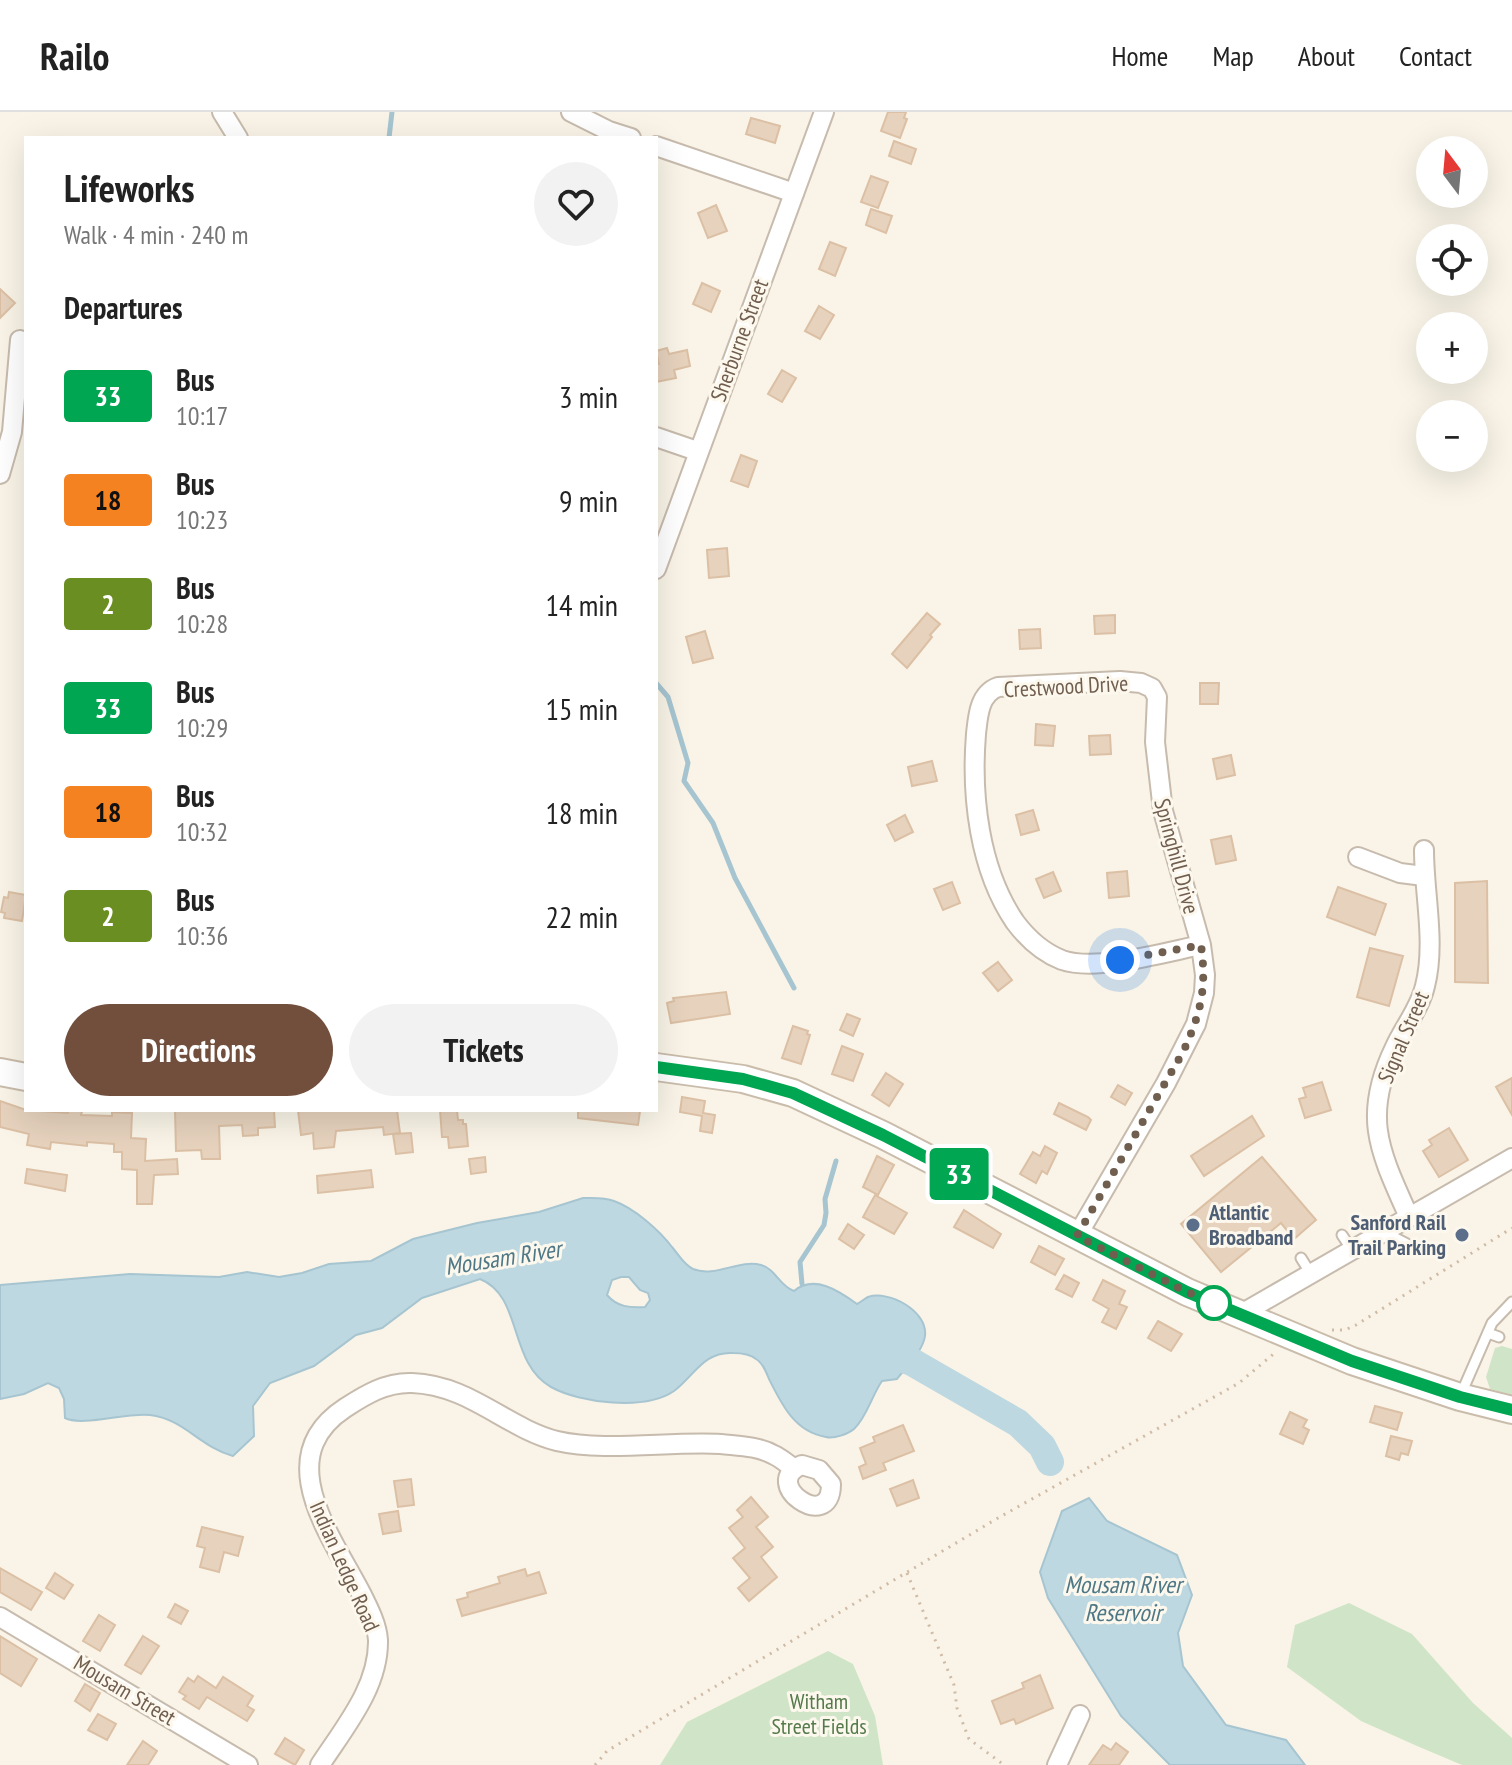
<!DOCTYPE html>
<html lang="en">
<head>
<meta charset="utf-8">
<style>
  :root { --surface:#fff; --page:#f2f2f2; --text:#222; --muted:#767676; --line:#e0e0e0; --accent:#724e3c }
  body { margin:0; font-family:"PT Sans Narrow",sans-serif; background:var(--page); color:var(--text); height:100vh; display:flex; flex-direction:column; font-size:30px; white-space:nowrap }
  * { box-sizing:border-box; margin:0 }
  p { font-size:26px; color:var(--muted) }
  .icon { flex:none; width:44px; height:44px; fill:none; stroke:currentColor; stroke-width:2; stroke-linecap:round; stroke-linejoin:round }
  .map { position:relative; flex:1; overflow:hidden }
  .side { position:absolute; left:24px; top:24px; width:634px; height:976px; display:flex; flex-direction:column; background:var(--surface); border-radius:0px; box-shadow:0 8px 32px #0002 }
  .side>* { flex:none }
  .badge { padding:0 16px; border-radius:6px; font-size:28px; line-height:52px }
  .needle { width:52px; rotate:344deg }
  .tools { position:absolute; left:1416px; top:24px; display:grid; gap:16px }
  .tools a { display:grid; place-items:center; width:72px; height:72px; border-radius:50%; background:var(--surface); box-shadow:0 8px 32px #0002; font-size:40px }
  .you { position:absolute; width:40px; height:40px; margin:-20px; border:6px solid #fff; border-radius:50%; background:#1a73e8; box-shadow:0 0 0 12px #1a73e833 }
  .map>.badge { position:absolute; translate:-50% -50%; box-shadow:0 0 0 4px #fff }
  h2 { padding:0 40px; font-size:30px; line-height:72px }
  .round { display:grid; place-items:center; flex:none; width:84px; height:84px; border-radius:42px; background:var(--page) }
  .headline { display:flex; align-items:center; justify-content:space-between; height:136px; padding:0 40px }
  h1 { font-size:38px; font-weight:700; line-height:60px }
  .action { display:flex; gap:16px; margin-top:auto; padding:16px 40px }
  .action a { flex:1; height:92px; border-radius:48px; background:var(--accent); color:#fff; font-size:32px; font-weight:700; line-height:92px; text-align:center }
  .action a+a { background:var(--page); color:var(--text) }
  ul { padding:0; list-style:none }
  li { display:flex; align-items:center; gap:24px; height:104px; padding:0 40px }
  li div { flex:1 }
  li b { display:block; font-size:30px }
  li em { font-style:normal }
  li .badge { min-width:88px; font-weight:700; text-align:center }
  header { display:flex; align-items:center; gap:48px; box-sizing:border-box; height:112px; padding:0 40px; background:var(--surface); border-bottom:2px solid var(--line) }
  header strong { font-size:38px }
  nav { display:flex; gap:44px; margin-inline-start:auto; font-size:28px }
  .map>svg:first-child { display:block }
</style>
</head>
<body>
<header>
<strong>Railo</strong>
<nav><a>Home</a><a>Map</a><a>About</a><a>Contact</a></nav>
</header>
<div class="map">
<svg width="1512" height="1653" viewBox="0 0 1512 1653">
  <rect width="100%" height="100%" fill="#f9f4e7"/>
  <g fill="#d0e5c7">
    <polygon points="1502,1234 1512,1237 1512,1283 1490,1277 1486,1265 1495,1236"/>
    <polygon points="1349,1491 1412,1522 1473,1591 1512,1626 1512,1653 1462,1653 1417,1634 1361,1609 1287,1555 1295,1513"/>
    <polygon points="828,1539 853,1552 875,1604 883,1653 660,1653 687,1610"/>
  </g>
  <g fill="#bed8e1" stroke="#a6c5d1" stroke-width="2" fill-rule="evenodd">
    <path d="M583 1086C593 1086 604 1085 614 1089 634 1096 659 1118 672 1135 679 1143 683 1152 693 1157 715 1166 739 1147 761 1153 776 1157 779 1174 794 1179 814 1162 839 1179 857 1192 861 1190 864 1187 868 1185 889 1178 928 1199 925 1224 923 1239 906 1255 897 1267L882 1269C872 1283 867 1305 854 1317 848 1322 834 1327 826 1325 795 1320 782 1293 769 1267 766 1260 763 1251 756 1247 750 1242 740 1241 733 1241 704 1239 694 1264 674 1279 645 1299 580 1291 551 1275 508 1251 523 1184 480 1167L422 1186 382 1216 356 1223 314 1254 270 1271 253 1294 254 1324 233 1344C200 1335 184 1307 150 1303 127 1300 82 1315 65 1306L64 1287 59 1276 48 1271 24 1282 0 1287V1173L130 1162 219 1165 247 1160 279 1165 302 1161 329 1152 371 1149 413 1127 477 1111 539 1100ZM621 1165H629L640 1178 648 1181 650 1188 645 1195C630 1196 617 1195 607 1183L612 1168Z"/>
    <polygon points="1089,1386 1107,1409 1177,1443 1192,1483 1178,1521 1183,1554 1226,1613 1286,1628 1305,1653 1170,1653 1121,1604 1048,1486 1040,1460 1062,1399"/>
  </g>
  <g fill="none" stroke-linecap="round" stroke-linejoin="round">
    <g stroke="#a6c5d1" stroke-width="5">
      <polyline points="389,26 392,0"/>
      <polyline points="656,571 668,585 688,651 684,669 713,711 735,766 794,876"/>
      <polyline points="802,1172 800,1150 824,1113 826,1101 825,1087 836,1049"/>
    </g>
    <polyline stroke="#bed8e1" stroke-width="28" points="874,1237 912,1250 1018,1311 1042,1334 1050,1350"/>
  </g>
  <g fill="#e6d2bd" stroke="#dcc0a5" stroke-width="2">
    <polygon points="888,0 906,0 904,6 907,7 900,26 881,19"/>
    <polygon points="751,6 780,14 775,31 746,22"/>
    <polygon points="894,29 916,37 911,52 889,44"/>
    <polygon points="871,64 888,70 878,96 861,90"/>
    <polygon points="716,93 727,119 708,126 698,101"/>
    <polygon points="871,97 892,104 886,121 866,113"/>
    <polygon points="830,130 846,136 835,164 819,157"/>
    <polygon points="702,171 720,179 711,200 693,192"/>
    <polygon points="0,177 15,191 0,206"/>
    <polygon points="819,194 834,203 820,227 805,219"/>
    <polygon points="667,236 669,242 687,238 690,254 674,258 676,266 656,270 656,252 659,252 656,239"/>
    <polygon points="782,258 796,266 782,290 768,282"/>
    <polygon points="741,343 757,349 748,375 731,369"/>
    <polygon points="727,436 729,464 709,466 707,438"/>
    <polygon points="927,501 940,512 930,523 932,525 907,556 892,542"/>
    <polygon points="1115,503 1115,521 1095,522 1094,504"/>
    <polygon points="1040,517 1041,536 1020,537 1019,518"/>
    <polygon points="705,519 713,546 693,551 686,525"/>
    <polygon points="1200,571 1219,571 1218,592 1200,592"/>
    <polygon points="1036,612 1055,614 1053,634 1035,633"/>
    <polygon points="1110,623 1111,642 1090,643 1089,624"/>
    <polygon points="1231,643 1235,663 1217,667 1213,647"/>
    <polygon points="932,649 937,669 912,674 908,655"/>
    <polygon points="1033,698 1039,718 1021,723 1016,703"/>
    <polygon points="905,703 913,720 895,729 887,713"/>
    <polygon points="1231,724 1236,748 1216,752 1211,728"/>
    <polygon points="1127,759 1129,784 1109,786 1107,761"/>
    <polygon points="1053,760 1061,779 1044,786 1036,767"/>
    <polygon points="1487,769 1488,871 1455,870 1455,771"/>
    <polygon points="952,770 960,791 943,798 934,777"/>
    <polygon points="1338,775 1386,792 1375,823 1327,805"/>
    <polygon points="9,780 26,783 22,809 4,806 5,801 1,800 4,785 8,786"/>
    <polygon points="1370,836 1403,844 1389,894 1357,885"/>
    <polygon points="998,850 1012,868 998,879 983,861"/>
    <polygon points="726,880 730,902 671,911 667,891 674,889 673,886"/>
    <polygon points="847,902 860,907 853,924 840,918"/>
    <polygon points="793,914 808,919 807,922 810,923 801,952 782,946"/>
    <polygon points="842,934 863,942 853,969 832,962"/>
    <polygon points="886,961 903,972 889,994 872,983"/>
    <polygon points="1512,966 1512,1003 1496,975"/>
    <polygon points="1322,970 1331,998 1305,1006 1299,987 1306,985 1303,976"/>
    <polygon points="1118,973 1132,981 1125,993 1111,985"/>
    <polygon points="682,985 705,989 703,1001 715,1003 712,1021 700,1019 702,1004 680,1000"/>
    <polygon points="0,989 26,998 68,1001 68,998 73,998 82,999 81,1003 112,1004 112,1000 132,1001 131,1026 146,1027 145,1049 177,1047 178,1062 154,1063 152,1092 137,1092 137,1058 122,1057 122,1040 114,1040 114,1032 87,1030 87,1034 51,1030 50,1037 27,1033 29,1022 0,1015"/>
    <polygon points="1059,991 1088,1005 1091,1008 1086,1018 1054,1002"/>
    <polygon points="175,998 274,998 275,1015 258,1016 258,1023 243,1024 242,1013 219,1014 220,1047 202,1047 201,1038 176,1039"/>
    <polygon points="298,998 397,998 400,1021 384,1023 383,1015 336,1019 334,1035 314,1037 313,1021 301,1023"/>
    <polygon points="440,998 457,998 458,1008 463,1008 463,1012 466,1012 468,1034 449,1036 448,1025 442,1025"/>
    <polygon points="578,998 640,999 638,1013 578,1006"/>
    <polygon points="1252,1004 1264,1024 1204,1064 1191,1044"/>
    <polygon points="1449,1016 1468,1048 1439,1065 1423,1039 1432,1033 1429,1028"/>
    <polygon points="411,1021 413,1040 396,1042 393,1022"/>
    <polygon points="1045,1034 1057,1041 1047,1062 1042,1059 1036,1071 1020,1062 1033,1040 1040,1044"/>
    <polygon points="877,1044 894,1053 878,1083 863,1075"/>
    <polygon points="485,1045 486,1060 471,1062 469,1047"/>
    <polygon points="1262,1045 1316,1108 1294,1127 1281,1111 1221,1160 1181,1112"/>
    <polygon points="27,1057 67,1063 65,1079 25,1071"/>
    <polygon points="371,1058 373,1075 318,1081 317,1064"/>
    <polygon points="875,1083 907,1101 894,1122 863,1105"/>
    <polygon points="964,1098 1001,1122 993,1136 954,1115"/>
    <polygon points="848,1112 864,1123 854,1137 839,1127"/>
    <polygon points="1039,1134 1064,1147 1055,1163 1031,1150"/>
    <polygon points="1064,1163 1079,1171 1072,1185 1056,1177"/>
    <polygon points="1103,1168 1125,1179 1119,1192 1127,1195 1116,1217 1102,1210 1109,1197 1093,1188"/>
    <polygon points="1158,1209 1182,1222 1171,1239 1148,1226"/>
    <polygon points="1375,1294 1402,1301 1397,1318 1370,1310"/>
    <polygon points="1290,1300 1307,1308 1303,1315 1309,1318 1303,1332 1280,1322"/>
    <polygon points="903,1313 914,1339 883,1351 886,1358 863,1367 859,1355 866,1352 860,1336 875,1330 873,1325"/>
    <polygon points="1391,1324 1412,1329 1408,1343 1401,1341 1399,1348 1386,1344"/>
    <polygon points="411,1367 414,1393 398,1395 394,1369"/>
    <polygon points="913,1368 919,1386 897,1394 890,1377"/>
    <polygon points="751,1385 768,1405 756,1415 773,1435 761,1445 777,1465 749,1489 738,1476 750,1466 733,1446 745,1436 729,1416 743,1405 737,1398"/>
    <polygon points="398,1399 401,1419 383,1422 379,1402"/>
    <polygon points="202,1415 243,1425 238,1444 224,1440 219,1460 200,1455 205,1436 197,1434"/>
    <polygon points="0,1456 42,1480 31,1498 0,1480"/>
    <polygon points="525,1457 527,1464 539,1460 546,1481 462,1504 457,1488 468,1485 467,1481 500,1471 498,1465"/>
    <polygon points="55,1461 73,1473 64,1487 46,1476"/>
    <polygon points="175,1492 188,1499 181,1512 168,1505"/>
    <polygon points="99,1503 115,1513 100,1539 83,1529"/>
    <polygon points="0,1524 37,1547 21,1574 0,1561"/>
    <polygon points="143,1524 159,1534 141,1562 125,1553"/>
    <polygon points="1040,1563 1053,1596 1016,1612 1014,1607 1001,1612 992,1589 1024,1576 1022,1571"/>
    <polygon points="198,1564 216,1576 223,1565 253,1584 247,1594 254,1598 247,1609 207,1585 199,1597 183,1587 186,1584 179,1580 188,1566 194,1570"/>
    <polygon points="85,1572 100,1581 90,1599 75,1589"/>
    <polygon points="98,1602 116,1612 107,1628 88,1618"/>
    <polygon points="285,1626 304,1638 295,1653 275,1642"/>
    <polygon points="143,1629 157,1639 148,1653 127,1653"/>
    <polygon points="1116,1631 1128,1640 1119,1653 1089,1653 1103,1633 1111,1638"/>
  </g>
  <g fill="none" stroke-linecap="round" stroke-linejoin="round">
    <defs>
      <g id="service">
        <polyline points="1384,1120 1411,1134"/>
        <polyline points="1342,1123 1352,1138"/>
        <polyline points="1301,1146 1311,1162"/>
        <polyline points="1488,1221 1499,1225"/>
        <polyline points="1461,1282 1492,1211 1512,1190"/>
      </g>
      <g id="minor">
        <polyline points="222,0 238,26"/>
        <polyline points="571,0 609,19 631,26"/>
        <polyline points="656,34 794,81"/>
        <polyline points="656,325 697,339"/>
        <polyline points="0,362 12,320 20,228"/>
        <polyline points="656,457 824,0"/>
        <polyline points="1358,745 1400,761 1424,764"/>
        <path d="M1409 1105C1380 1040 1361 1005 1395 935 1404 915 1420 896 1425 874 1436 831 1424 782 1424 738"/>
        <path d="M1077 1124 1166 971 1196 912 1204 881 1205 863 1201 833 1163 699 1155 630 1157 585 1152 576 1141 571 1120 569 998 575C979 582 978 604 976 622 971 684 979 757 1015 810 1027 826 1044 841 1062 848 1096 860 1166 840 1201 833"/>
        <polyline points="1241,1202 1512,1046"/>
        <path d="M802 1353 819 1358 831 1372C831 1423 758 1370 802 1353Z"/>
        <polyline points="0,1505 248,1653"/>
        <path d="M320 1653C344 1616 379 1575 378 1528 377 1513 369 1497 362 1483 333 1426 269 1346 345 1296 365 1283 386 1270 412 1271 470 1273 506 1316 557 1329 604 1340 670 1329 721 1332 738 1334 758 1334 774 1343 781 1346 787 1352 794 1356"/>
        <polyline points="1057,1653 1080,1603"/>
      </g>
      <g id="secondary">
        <polyline points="656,955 743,967 793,981 883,1023 1187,1180 1352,1249 1460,1285 1512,1298"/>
        <polyline points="0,960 26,965"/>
      </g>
    </defs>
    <use href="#service" stroke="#c7bbad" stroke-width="13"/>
    <use href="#minor" stroke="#c7bbad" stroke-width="22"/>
    <use href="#secondary" stroke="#cabcab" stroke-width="30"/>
    <g stroke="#d0bba6" stroke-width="3" stroke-dasharray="2 6" stroke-linecap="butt">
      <polyline points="1332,1218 1345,1218 1356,1213 1512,1116"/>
      <polyline points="907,1461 954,1573 957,1596 969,1627 1004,1653"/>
      <polyline points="595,1653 607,1639 998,1406 1239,1271 1277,1239"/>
    </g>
    <use href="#service" stroke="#fff" stroke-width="9"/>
    <use href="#minor" stroke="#fff" stroke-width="18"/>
    <use href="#secondary" stroke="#fff" stroke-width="26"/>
  </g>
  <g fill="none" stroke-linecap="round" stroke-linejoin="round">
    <defs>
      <polyline id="line" points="656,955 743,967 793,981 883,1023 1187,1180 1352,1249 1460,1285 1512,1298"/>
    </defs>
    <use href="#line" stroke="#fff" stroke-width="18"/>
    <use href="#line" stroke="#00a651" stroke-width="12"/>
    <path stroke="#705e4f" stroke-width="8" stroke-dasharray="0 14.4" d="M1120 848 1201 833C1207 876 1201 901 1183 940L1077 1124 1187 1180 1214 1191"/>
  </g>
  <g fill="#5c6f8a" stroke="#fdf8ed" stroke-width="3">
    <circle cx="1193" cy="1113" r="8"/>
    <circle cx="1462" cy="1123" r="8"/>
  </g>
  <circle fill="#fff" stroke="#00a651" stroke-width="4" cx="1214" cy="1191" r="16"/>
  <g text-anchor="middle" stroke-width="6" stroke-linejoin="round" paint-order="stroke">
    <g font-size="22" fill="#705e4f" stroke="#fdf8ed">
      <text transform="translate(739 228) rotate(-70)" y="8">Sherburne Street</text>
      <text transform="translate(1066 574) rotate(-3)" y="8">Crestwood Drive</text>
      <text transform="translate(1177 744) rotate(75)" y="8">Springhill Drive</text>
      <text transform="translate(1403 925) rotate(-67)" y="8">Signal Street</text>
      <text transform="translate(345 1454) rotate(66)" y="8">Indian Ledge Road</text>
      <text transform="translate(125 1578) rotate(31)" y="8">Mousam Street</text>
    </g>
    <g font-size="22" font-weight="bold" fill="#4e5e75" stroke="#fdf8ed" text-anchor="start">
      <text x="1209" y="1108">Atlantic<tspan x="1209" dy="25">Broadband</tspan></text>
      <text x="1446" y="1118" text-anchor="end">Sanford Rail<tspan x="1446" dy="25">Trail Parking</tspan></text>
    </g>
    <g font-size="22" fill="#547a4c" stroke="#fdf8ed">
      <text x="819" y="1597">Witham<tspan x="819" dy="25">Street Fields</tspan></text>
    </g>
    <g font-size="24" font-style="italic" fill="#4f7887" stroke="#fdf8ed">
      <text transform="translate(503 1146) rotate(-9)" y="8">Mousam River</text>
      <text x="1123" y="1481">Mousam River<tspan x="1123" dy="28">Reservoir</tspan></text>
    </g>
  </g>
</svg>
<div class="tools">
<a><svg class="needle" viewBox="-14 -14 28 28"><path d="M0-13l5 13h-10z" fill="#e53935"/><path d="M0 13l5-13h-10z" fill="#767676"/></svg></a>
<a><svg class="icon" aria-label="locate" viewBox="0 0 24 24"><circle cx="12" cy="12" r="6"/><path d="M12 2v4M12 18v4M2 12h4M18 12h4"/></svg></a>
<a>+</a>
<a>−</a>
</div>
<div class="you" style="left:1120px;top:848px"></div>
<b class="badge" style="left:959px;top:1062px;background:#00a651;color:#fff">33</b>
<section class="side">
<div class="headline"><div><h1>Lifeworks</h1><p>Walk · 4 min · 240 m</p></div><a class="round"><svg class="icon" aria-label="heart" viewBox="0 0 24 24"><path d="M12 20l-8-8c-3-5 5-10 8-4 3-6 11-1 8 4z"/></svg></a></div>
<h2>Departures</h2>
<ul>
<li><span class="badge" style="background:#00a651;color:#fff">33</span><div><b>Bus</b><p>10:17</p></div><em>3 min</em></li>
<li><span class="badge" style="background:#f58220;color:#111">18</span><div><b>Bus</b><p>10:23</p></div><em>9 min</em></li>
<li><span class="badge" style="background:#6b8e23;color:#fff">2</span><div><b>Bus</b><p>10:28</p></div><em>14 min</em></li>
<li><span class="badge" style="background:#00a651;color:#fff">33</span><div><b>Bus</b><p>10:29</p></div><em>15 min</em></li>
<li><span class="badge" style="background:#f58220;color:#111">18</span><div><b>Bus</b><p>10:32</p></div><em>18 min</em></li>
<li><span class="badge" style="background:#6b8e23;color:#fff">2</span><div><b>Bus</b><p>10:36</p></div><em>22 min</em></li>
</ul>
<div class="action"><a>Directions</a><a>Tickets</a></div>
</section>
</div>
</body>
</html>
